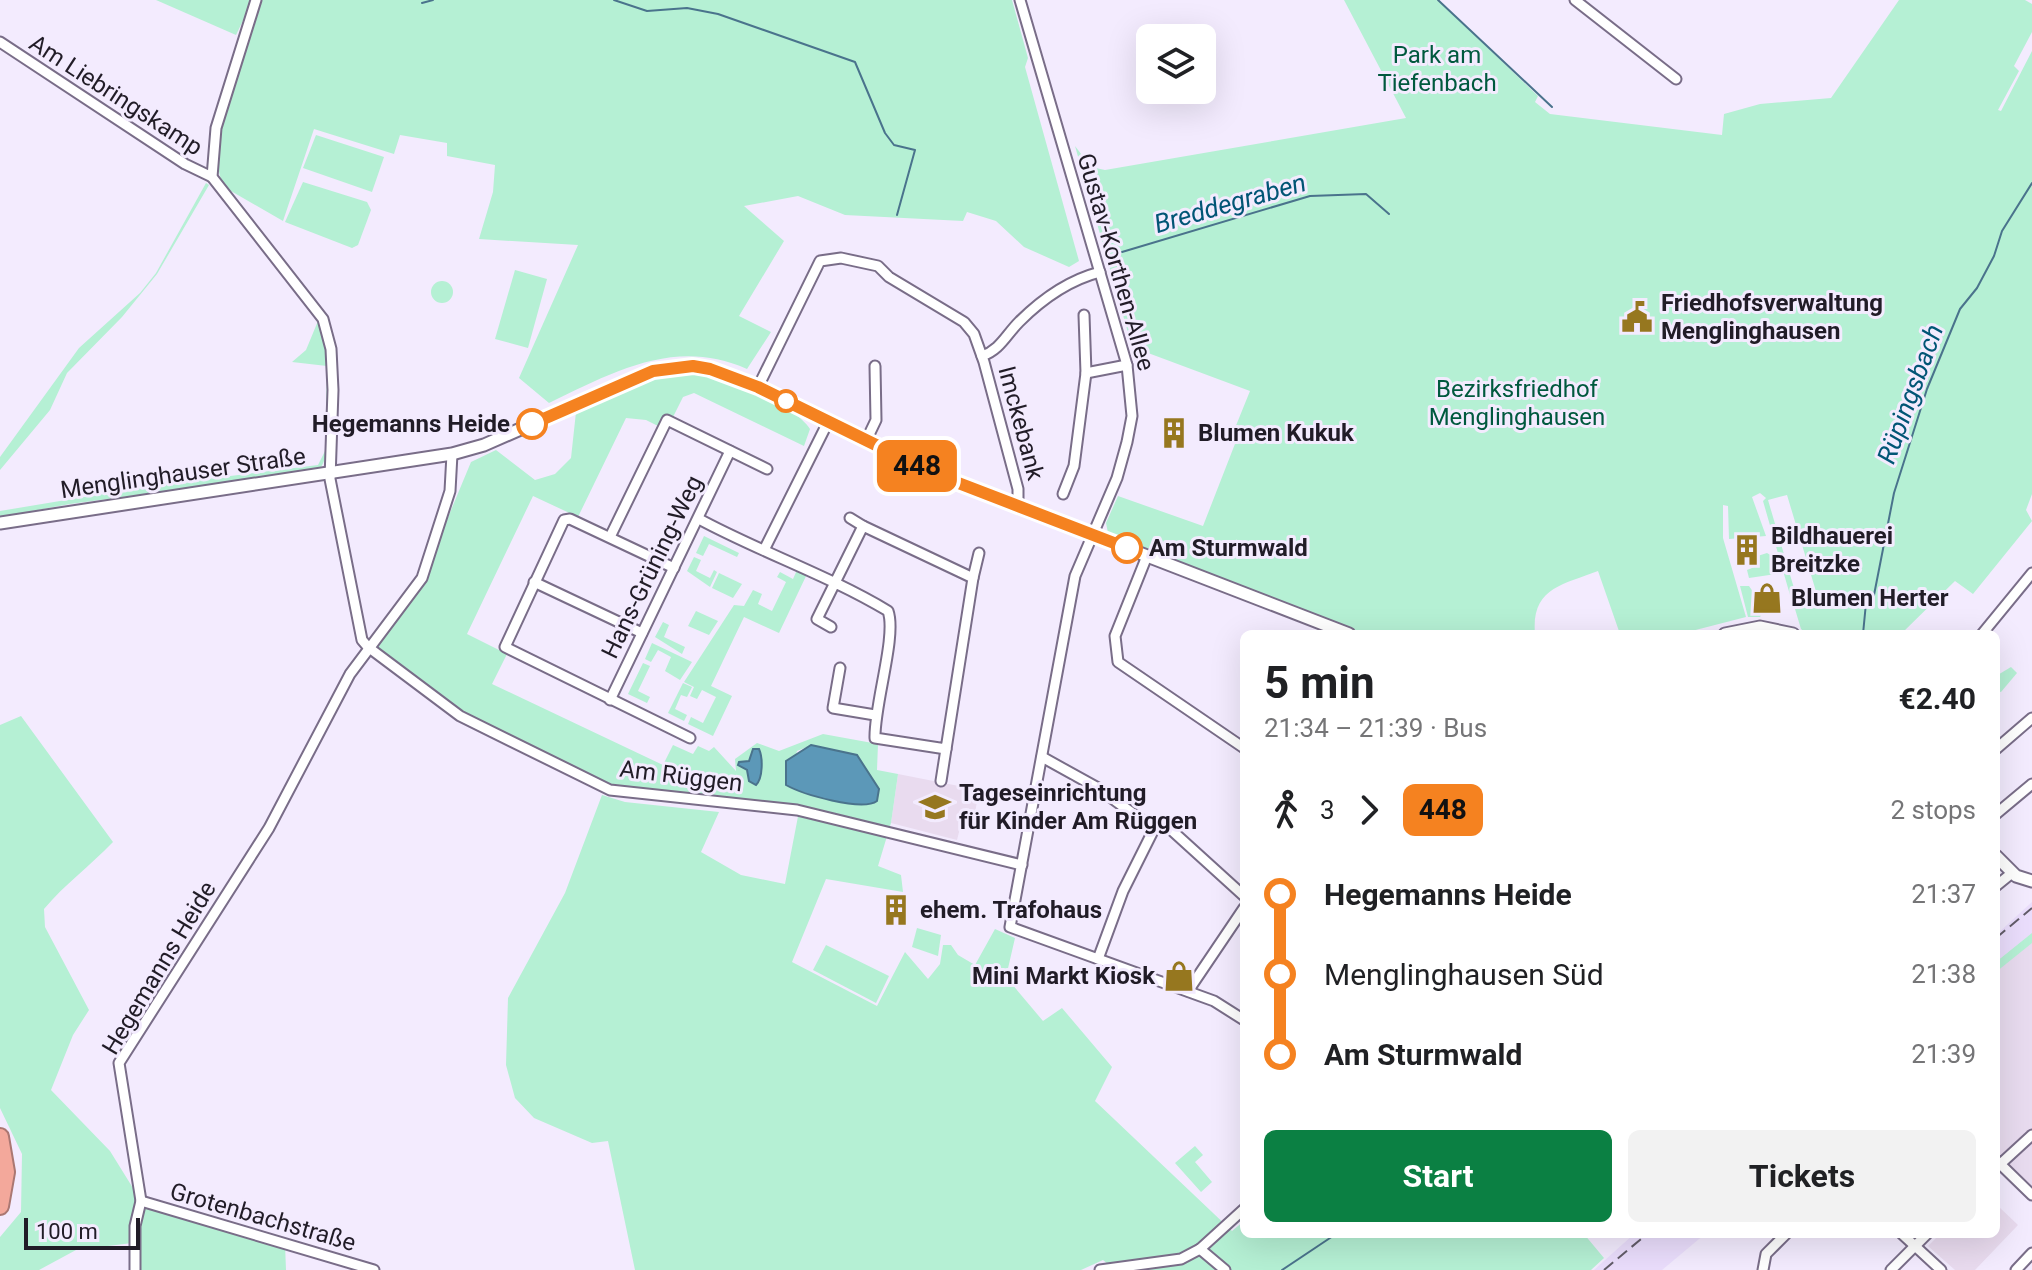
<!DOCTYPE html>
<html lang="en">
<head>
<meta charset="utf-8">
<style>
  :root { --surface:#fff; --page:#f2f2f2; --text:#202124; --muted:#757577; --accent:#0b8043 }
  body { margin:0; font-family:Roboto,sans-serif; background:var(--page); color:var(--text); height:100vh; display:flex; flex-direction:column; font-size:30px; white-space:nowrap }
  * { box-sizing:border-box; margin:0 }
  p { font-size:26px; color:var(--muted) }
  .icon { flex:none; width:44px; height:44px; fill:none; stroke:currentColor; stroke-width:2; stroke-linecap:round; stroke-linejoin:round }
  .map { position:relative; flex:1; overflow:hidden }
  .side { position:absolute; left:1240px; top:630px; width:760px; height:608px; display:flex; flex-direction:column; background:var(--surface); border-radius:12px; box-shadow:0 8px 32px #0002 }
  .side>* { flex:none }
  .badge { padding:0 16px; border-radius:12px; font-size:28px; line-height:52px }
  .controls { position:absolute; left:1136px; top:24px; display:grid; gap:16px }
  .controls a { display:grid; place-items:center; width:80px; height:80px; border-radius:12px; background:var(--surface); box-shadow:0 8px 32px #0002; font-size:40px }
  .scale { position:absolute; left:24px; bottom:20px; width:116px; box-sizing:border-box; padding-left:8px; border:4px solid #211c27; border-top:0; font-size:22px; line-height:28px; white-space:nowrap; color:#211c27; -webkit-text-stroke:6px #f3ebfe; paint-order:stroke }
  .map>.badge { position:absolute; translate:-50% -50%; box-shadow:0 0 0 4px #fff }
  .legs { display:flex; align-items:center; gap:12px; height:88px; padding:0 24px; font-size:26px }
  .legs p { margin-inline-start:auto }
  .summary { display:flex; align-items:center; justify-content:space-between; height:136px; padding:0 24px }
  h1 { font-size:44px; font-weight:700; line-height:60px }
  .button { display:flex; gap:16px; margin-top:auto; padding:16px 24px }
  .button a { flex:1; height:92px; border-radius:12px; background:var(--accent); color:#fff; font-size:32px; font-weight:700; line-height:92px; text-align:center }
  .button a+a { background:var(--page); color:var(--text) }
  ul { padding:0 24px; list-style:none }
  li { display:flex; align-items:center; gap:28px; height:80px; font-size:30px }
  li i { display:grid; place-items:center; width:12px; height:100%; margin:0 10px; background:currentColor }
  li i::after { content:''; width:20px; height:20px; margin:-10px; border:6px solid; border-radius:50%; background:var(--surface) }
  li p { margin-inline-start:auto }
  li:first-child i { background:linear-gradient(#0000 50%,currentColor 0) }
  li:last-child i { background:linear-gradient(currentColor 50%,#0000 0) }
  .map>svg:first-child { display:block }
</style>
</head>
<body>
<div class="map">
<svg width="2032" height="1270" viewBox="0 0 2032 1270">
  <rect width="100%" height="100%" fill="#f3ebfe"/>
  <polygon fill="#e8dbef" points="2032,933 2032,1189 1996,1154 1996,962"/>
  <g fill="#eaddfc">
    <polygon points="2032,902 2032,933 1996,962 1996,935"/>
    <polygon points="1634,1234 1705,1234 1662,1270 1594,1270"/>
  </g>
  <g fill="#e9dbef">
    <polygon points="898,774 979,790 972,830 960,828 957,840 891,823"/>
    <polygon points="1999,1207 2018,1225 1975,1270 1955,1270 1928,1246 1940,1234 1996,1234"/>
  </g>
  <g fill="#b5f0d4" fill-rule="evenodd">
    <polygon points="156,0 253,0 236,35"/>
    <path d="M261 0H1012L1028 58 1025 67 1079 261 1069 267 1024 247 996 221 967 212 963 221 845 215 798 196 744 206 784 241 739 316 771 332 747 369C675 337 614 372 549 403L519 378 578 245 479 239 493 192 495 165 447 156V143L400 135 394 154 314 129 283 221 224 187C202 144 246 47 261 0Z"/>
    <path d="M1344 0H1438L1538 96 1535 102 1550 114 1722 135 1724 114 1760 104 1831 98 1899 0H2025L2032 4V32L2014 66 2019 71 1998 110 2001 111 2032 51V494L2026 510 2032 521 1973 594 1955 581 1901 634H1807L1801 629 1795 609 1818 598 1787 495 1768 500 1796 595H1790L1763 501 1766 498 1760 493 1752 497 1766 536 1729 539 1728 506 1723 505V538L1746 617 1680 634H1620L1598 571C1562 585 1531 588 1535 634H1365L1108 533 1106 523 1118 496 1203 526 1240 431 1235 428 1250 391 1132 347 1075 146 1091 167 1105 170 1406 118Z"/>
    <polygon points="316,135 384,157 372,192 303,168"/>
    <polygon points="303,182 367,202 371,210 358,245 352,248 285,222"/>
    <polygon points="206,183 209,185 157,274 122,317 67,373 50,410 0,470 0,457 79,348 140,293 156,273"/>
    <polygon points="515,270 547,279 528,348 495,339"/>
    <circle cx="442" cy="292" r="11"/>
    <path d="M318 321C330 348 339 450 318 471L70 504 0 517V511L144 487 318 465 325 451 327 366 292 362 306 350Z"/>
    <path d="M696 373C727 379 795 405 810 429L804 446 694 393 683 397 672 419 660 427 646 420 626 418 578 517 533 496 467 634 507 654 492 684 663 765 673 745 693 754 698 746 709 751 714 747 736 771 735 759 757 743 779 751 823 734 878 744 877 770 898 774 891 823 878 866 901 875 903 892 826 879 792 962 877 1006 905 952 928 979 940 964 943 945H951L958 955 975 965 995 929 1015 938 1006 977 1043 1021 1062 1008 1112 1067 1095 1101 1232 1231 1244 1221V1234H1584L1604 1258 1591 1270H1115L1103 1260 1081 1270H635L608 1141 592 1143 534 1118 515 1098 506 1065 508 998 565 893 602 795 625 802 719 812 701 852 741 875 785 884 800 806 617 787 464 714 379 650 378 644 417 592 471 462 496 450 535 480 555 474 571 458 576 412C616 393 652 375 696 373ZM812 745 857 755 879 789 877 801 860 805 788 786 797 751Z"/>
    <polygon points="704,536 739,553 737,557 709,544 703,556 696,553"/>
    <polygon points="1767,553 1772,556 1776,574 1749,578 1747,570 1757,566 1748,559"/>
    <polygon points="694,557 701,560 696,571 710,578 714,570 717,572 710,587 687,571"/>
    <polygon points="797,570 807,574 779,633 744,617 711,686 732,696 713,736 688,724 691,717 703,723 716,697 702,690 697,699 690,696 694,687 684,682 734,605 744,606 753,590 762,594 758,604 772,611 786,582 777,577 780,572 793,579"/>
    <polygon points="719,573 742,584 733,598 712,588"/>
    <polygon points="1740,586 1749,586 1756,596 1756,605 1766,608 1760,617 1748,617"/>
    <polygon points="696,611 718,621 709,635 688,626"/>
    <polygon points="663,622 669,625 664,637 685,647 682,654 655,637"/>
    <polygon points="652,643 692,662 680,680 665,671 671,657 658,650 651,662 645,659"/>
    <polygon points="643,663 650,666 638,691 650,697 647,703 628,694"/>
    <polygon points="2011,667 2017,673 2001,692 1996,691 1996,676"/>
    <polygon points="683,683 692,687 687,697 681,695 675,709 687,715 684,721 668,713"/>
    <path d="M21 716 113 842C90 866 65 884 44 909L45 927 89 1010 73 1035 51 1090 110 1151 141 1201 285 1244 286 1270H135L132 1243 76 1250 39 1270H0V1237L21 1212 22 1154 0 1108V725Z"/>
    <polygon points="917,928 941,935 938,956 912,947"/>
    <polygon points="2032,933 2032,943 1996,972 1996,962"/>
    <polygon points="826,945 889,976 876,1003 813,970"/>
    <polygon points="1195,1146 1203,1155 1195,1162 1212,1182 1201,1192 1175,1163"/>
  </g>
  <g fill="#5c98b8" stroke="#4a738c" stroke-width="2">
    <path d="M811 745 857 755 879 789 877 801C862 812 802 794 786 785V761Z"/>
    <path d="M753 749H759C763 758 763 778 756 785L749 781 747 770 738 765 739 762 749 761Z"/>
  </g>
  <g fill="none" stroke-linecap="round" stroke-linejoin="round">
    <g stroke="#4a738c" stroke-width="2">
      <polyline points="614,0 647,11 687,8 718,14 855,62 885,133 894,145 915,150 897,215"/>
      <polyline points="1438,0 1552,107"/>
      <polyline points="422,3 433,0"/>
      <polyline points="1122,252 1310,196 1366,194 1389,214"/>
      <polyline points="1863,634 1866,603 1874,595 1894,493 1927,389 1960,309 1977,288 1994,256 2002,231 2032,183"/>
      <polyline points="1282,1270 1336,1234"/>
    </g>
    <defs>
      <g id="minor">
        <polyline points="256,0 216,128 212,177 323,319 331,349 333,390 330,479 362,640 368,647 460,716 610,790 797,810 1022,865"/>
        <polyline points="1020,0 1127,365 1132,416 1127,442 1117,478 1075,576 1010,927 1214,1001 1244,1020"/>
        <polyline points="1575,0 1676,79"/>
        <polyline points="0,42 185,164 212,177"/>
        <polyline points="1084,315 1086,373 1127,365"/>
        <path d="M982 356C1000 350 1006 335 1019 322 1042 299 1069 280 1100 272"/>
        <polyline points="758,387 820,261 841,258 878,266 889,277 964,322 974,334 984,362 1018,489 1018,504"/>
        <polyline points="866,441 876,420 875,366"/>
        <polyline points="1063,494 1074,466 1086,373"/>
        <polyline points="850,518 863,526"/>
        <path d="M699 519C760 552 828 575 888 611 897 636 874 705 875 738L946 749 973 578 863 526 817 619 831 627"/>
        <polyline points="610,537 667,420 767,469"/>
        <polyline points="764,550 828,422"/>
        <polyline points="1147,556 1115,636 1118,662 1244,748"/>
        <polyline points="674,568 570,519 564,520 505,647 690,738"/>
        <polyline points="973,578 979,553"/>
        <polyline points="534,582 642,633"/>
        <polyline points="1982,634 2032,573"/>
        <polyline points="840,668 833,708 875,715"/>
        <polyline points="610,700 730,451"/>
        <polyline points="1996,749 2032,718"/>
        <polyline points="1042,757 1098,788 1154,829 1168,827 1244,896"/>
        <polyline points="941,781 946,749"/>
        <polyline points="1996,814 2032,784"/>
        <polyline points="1996,886 2012,873"/>
        <polyline points="1098,959 1123,891 1154,829"/>
        <polyline points="1188,991 1244,908"/>
        <polyline points="1996,1160 2032,1195"/>
        <polyline points="1996,1168 2032,1135"/>
        <polyline points="141,1201 374,1270"/>
        <polyline points="1902,1234 1941,1270"/>
        <polyline points="1200,1249 1225,1270"/>
        <polyline points="135,1270 135,1226 141,1201 119,1063 269,828 350,674 422,578 450,491 452,454"/>
        <polyline points="1100,1270 1181,1259 1200,1249 1244,1209"/>
        <polyline points="1763,1270 1766,1254 1786,1234"/>
        <polyline points="1891,1270 1927,1234"/>
        <polyline points="2016,1270 2032,1253"/>
      </g>
      <g id="tertiary">
        <polyline points="0,523 452,454 484,445 653,371 693,366 710,369 758,387 935,474 1349,634"/>
        <polyline points="1725,634 1760,627 1793,634"/>
        <polyline points="1996,856 2016,876 2032,881"/>
      </g>
      <polyline id="motorway" points="0,1137 6,1172 0,1206"/>
    </defs>
    <use href="#minor" stroke="#796d88" stroke-width="13"/>
    <use href="#tertiary" stroke="#796d88" stroke-width="15"/>
    <use href="#motorway" stroke="#aa7772" stroke-width="20"/>
    <use href="#minor" stroke="#fff" stroke-width="9"/>
    <use href="#tertiary" stroke="#fff" stroke-width="11"/>
    <use href="#motorway" stroke="#f3a89b" stroke-width="16"/>
    <g stroke="#625c69" stroke-width="2" stroke-dasharray="12 6" stroke-linecap="butt">
      <polyline points="1996,938 2032,908"/>
      <polyline points="1604,1270 1647,1234"/>
    </g>
  </g>
  <g fill="none" stroke-linecap="round" stroke-linejoin="round">
    <defs>
      <polyline id="line-1" points="532,424 653,371 693,366 710,369 758,387 935,474 1127,548"/>
    </defs>
    <use href="#line-1" stroke="#fff" stroke-width="18"/>
    <use href="#line-1" stroke="#f58220" stroke-width="12"/>
  </g>
  <defs>
    <symbol id="civic-bare" viewBox="-9 -9 18 18"><path d="M-.6-6.5H3V-4.5H.6V-3L4-1V1h2V6H-6V1h2V-1L-.6-3ZM-1.2 2.5V6h2.4V2.5Z" fill="#96771f" stroke="#f3ebfe" stroke-width="2.5" paint-order="stroke"/></symbol>
    <symbol id="building-bare" viewBox="-9 -9 18 18"><path d="M-4-6H4V6H1V3H-1V6H-4ZM-2.5-4.3h1.7v1.8h-1.7ZM.8-4.3h1.7v1.8H.8ZM-2.5-1h1.7V.8h-1.7ZM.8-1h1.7V.8H.8Z" fill="#96771f" stroke="#f3ebfe" stroke-width="2.5" paint-order="stroke"/></symbol>
    <symbol id="shop-bare" viewBox="-9 -9 18 18"><path d="M-5-2.5h2.3a2.7 3.5 0 0 1 5.4 0H5L5.5 6h-11ZM-1.5-2.5h3a1.5 2.3 0 0 0-3 0Z" fill="#96771f" stroke="#f3ebfe" stroke-width="2.5" paint-order="stroke"/></symbol>
    <symbol id="school-bare" viewBox="-9 -9 18 18"><path d="M0-5L7-2L0 1L-7-2ZM-4 1L0 2.5L4 1V4Q0 6-4 4Z" fill="#96771f" stroke="#f3ebfe" stroke-width="2.5" paint-order="stroke"/></symbol>
  </defs>
  <g fill-rule="evenodd">
    <use href="#civic-bare" x="1615" y="295" width="44" height="44"/>
    <use href="#building-bare" x="1152" y="411" width="44" height="44"/>
    <use href="#building-bare" x="1725" y="528" width="44" height="44"/>
    <use href="#shop-bare" x="1745" y="576" width="44" height="44"/>
    <use href="#school-bare" x="913" y="785" width="44" height="44"/>
    <use href="#building-bare" x="874" y="888" width="44" height="44"/>
    <use href="#shop-bare" x="1157" y="954" width="44" height="44"/>
  </g>
  <g fill="#fff" stroke="#f58220" stroke-width="4">
    <circle cx="786" cy="401" r="10"/>
    <circle cx="532" cy="424" r="14"/>
    <circle cx="1127" cy="548" r="14"/>
  </g>
  <g text-anchor="middle" stroke-width="6" stroke-linejoin="round" paint-order="stroke">
    <g font-size="24" fill="#00593e" stroke="#f3ebfe">
      <text x="1437" y="63">Park am<tspan x="1437" dy="28">Tiefenbach</tspan></text>
      <text x="1517" y="397">Bezirksfriedhof<tspan x="1517" dy="28">Menglinghausen</tspan></text>
    </g>
    <g font-size="24" fill="#211c27" stroke="#f3ebfe">
      <text transform="translate(116 95) rotate(33)" y="8">Am Liebringskamp</text>
      <text transform="translate(1116 262) rotate(74)" y="8">Gustav-Korthen-Allee</text>
      <text transform="translate(1021 423) rotate(75)" y="8">Imckebank</text>
      <text transform="translate(183 473) rotate(-8)" y="8">Menglinghauser Straße</text>
      <text transform="translate(652 567) rotate(-64)" y="8">Hans-Grüning-Weg</text>
      <text transform="translate(681 776) rotate(7)" y="8">Am Rüggen</text>
      <text transform="translate(159 968) rotate(-59)" y="8">Hegemanns Heide</text>
      <text transform="translate(263 1217) rotate(16)" y="8">Grotenbachstraße</text>
    </g>
    <g font-size="24" font-weight="bold" fill="#211c27" stroke="#f3ebfe" text-anchor="start">
      <text x="1661" y="311">Friedhofsverwaltung<tspan x="1661" dy="28">Menglinghausen</tspan></text>
      <text x="1198" y="441">Blumen Kukuk</text>
      <text x="1771" y="544">Bildhauerei<tspan x="1771" dy="28">Breitzke</tspan></text>
      <text x="1791" y="606">Blumen Herter</text>
      <text x="959" y="801">Tageseinrichtung<tspan x="959" dy="28">für Kinder Am Rüggen</tspan></text>
      <text x="920" y="918">ehem. Trafohaus</text>
      <text x="1155" y="984" text-anchor="end">Mini Markt Kiosk</text>
    </g>
    <g font-size="24" font-weight="bold" fill="#211c27" stroke="#f3ebfe" text-anchor="end">
      <text x="510" y="432">Hegemanns Heide</text>
      <text x="1149" y="556" text-anchor="start">Am Sturmwald</text>
    </g>
    <g font-size="26" font-style="italic" fill="#015575" stroke="#f3ebfe">
      <text transform="translate(1230 203) rotate(-16)" y="9">Breddegraben</text>
      <text transform="translate(1910 394) rotate(-70)" y="9">Rüpingsbach</text>
    </g>
  </g>
</svg>
<div class="controls">
<a><svg class="icon" aria-label="layers" viewBox="0 0 24 24"><path d="M12 4l9 5-9 5-9-5zM3 14l9 5 9-5"/></svg></a>
</div>
<div class="scale">100 m</div>
<b class="badge" style="left:917px;top:466px;background:#f58220;color:#111">448</b>
<section class="side">
<div class="summary"><div><h1>5 min</h1><p>21:34 – 21:39 · Bus</p></div><b>€2.40</b></div>
<div class="legs"><svg class="icon" aria-label="walk" viewBox="0 0 24 24"><circle cx="13" cy="4" r="2"/><path d="M13 8l-2 6 4 7M11 14l-3 7M7 12l3-4h3l4 4"/></svg>3<svg class="icon" aria-label="forward" viewBox="0 0 24 24"><path d="M9 5l7 7-7 7"/></svg><b class="badge" style="background:#f58220;color:#111">448</b><p>2 stops</p></div>
<ul>
<li><i style="color:#f58220"></i><b>Hegemanns Heide</b><p>21:37</p></li>
<li><i style="color:#f58220"></i><span>Menglinghausen Süd</span><p>21:38</p></li>
<li><i style="color:#f58220"></i><b>Am Sturmwald</b><p>21:39</p></li>
</ul>
<div class="button"><a>Start</a><a>Tickets</a></div>
</section>
</div>
</body>
</html>
